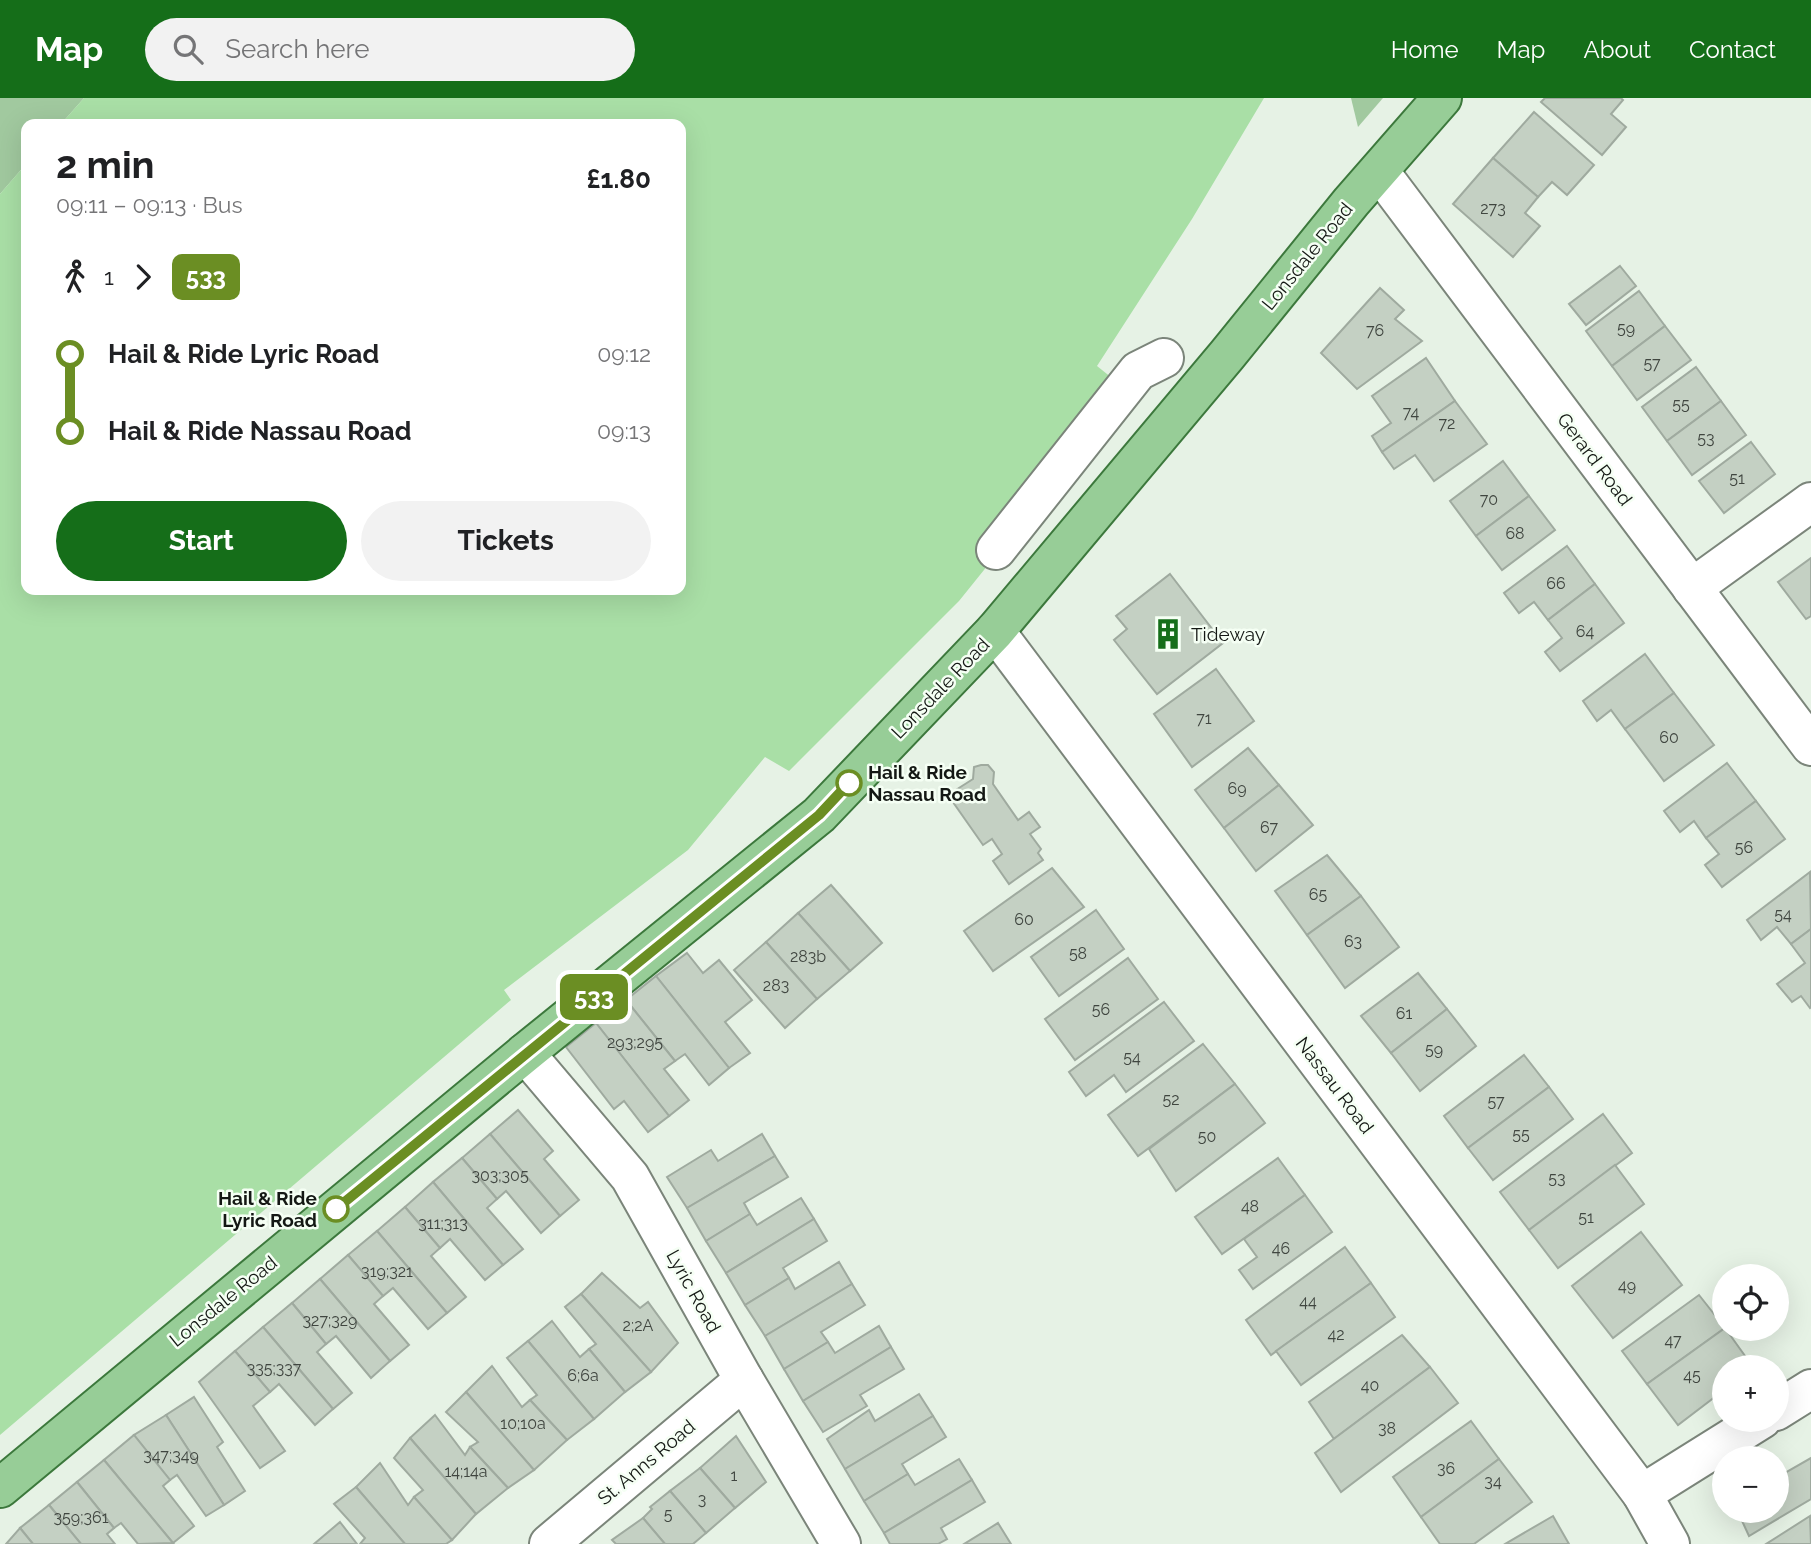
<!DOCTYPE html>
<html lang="en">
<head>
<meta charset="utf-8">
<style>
  :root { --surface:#fff; --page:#f2f2f2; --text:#202124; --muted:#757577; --accent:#156e19 }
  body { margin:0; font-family:Raleway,sans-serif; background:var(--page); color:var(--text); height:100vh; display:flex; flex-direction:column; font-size:26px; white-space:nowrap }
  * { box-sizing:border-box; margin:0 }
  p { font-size:23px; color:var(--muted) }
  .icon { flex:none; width:38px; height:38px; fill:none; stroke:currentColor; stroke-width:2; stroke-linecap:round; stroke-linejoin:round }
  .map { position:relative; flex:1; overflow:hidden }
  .panel { position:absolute; left:21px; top:21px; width:665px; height:476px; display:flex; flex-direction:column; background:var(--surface); border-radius:14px; box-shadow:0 7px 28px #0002 }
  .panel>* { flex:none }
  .badge { padding:0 14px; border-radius:10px; font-size:24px; line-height:46px }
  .fabs { position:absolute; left:1712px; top:1166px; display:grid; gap:14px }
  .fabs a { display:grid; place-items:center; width:77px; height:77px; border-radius:50%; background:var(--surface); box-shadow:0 7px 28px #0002; font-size:35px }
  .map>.badge { position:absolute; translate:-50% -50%; box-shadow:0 0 0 4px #fff }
  .legs { display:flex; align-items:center; gap:10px; height:77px; padding:0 35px; font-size:23px }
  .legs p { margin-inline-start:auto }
  .overview { display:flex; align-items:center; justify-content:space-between; height:119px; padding:0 35px }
  h1 { font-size:38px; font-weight:700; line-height:52px }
  .primary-button { display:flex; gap:14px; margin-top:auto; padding:14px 35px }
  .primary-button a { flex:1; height:80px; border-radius:42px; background:var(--accent); color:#fff; font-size:28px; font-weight:700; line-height:80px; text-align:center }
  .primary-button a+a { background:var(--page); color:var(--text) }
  ul { padding:0 35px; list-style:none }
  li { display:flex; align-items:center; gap:24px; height:77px; font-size:26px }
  li i { display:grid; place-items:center; width:10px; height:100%; margin:0 9px; background:currentColor }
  li i::after { content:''; width:18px; height:18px; margin:-9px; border:5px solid; border-radius:50%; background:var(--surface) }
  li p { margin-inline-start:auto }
  li:first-child i { background:linear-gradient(#0000 50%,currentColor 0) }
  li:last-child i { background:linear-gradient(currentColor 50%,#0000 0) }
  header { display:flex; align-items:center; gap:42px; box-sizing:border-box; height:98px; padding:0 35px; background:var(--accent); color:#fff }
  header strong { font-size:33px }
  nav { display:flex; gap:38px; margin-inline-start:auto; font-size:24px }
  .search { width:490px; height:63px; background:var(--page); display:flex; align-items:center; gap:18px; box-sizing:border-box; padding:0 24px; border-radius:38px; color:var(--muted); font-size:26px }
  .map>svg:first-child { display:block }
</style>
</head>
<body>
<header>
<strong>Map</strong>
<div class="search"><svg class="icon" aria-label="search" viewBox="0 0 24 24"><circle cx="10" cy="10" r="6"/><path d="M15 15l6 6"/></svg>Search here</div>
<nav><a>Home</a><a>Map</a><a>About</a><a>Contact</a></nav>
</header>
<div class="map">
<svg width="1811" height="1446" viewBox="0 0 1811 1446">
  <rect width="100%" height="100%" fill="#e6f2e5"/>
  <g fill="#a1c99f">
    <polygon points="0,0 84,0 61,26 26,26 26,66 0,96"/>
    <polygon points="1351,0 1383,0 1358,29"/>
  </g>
  <polygon fill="#a9dfa6" points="84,0 1264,0 1192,121 1097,268 1117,284 988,467 959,503 789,673 765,659 688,752 504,892 511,902 0,1337 0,96 26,66 26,492 681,492 681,26 61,26"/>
  <g fill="#c4d0c3" stroke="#9faa9f" stroke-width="2">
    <polygon points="1545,0 1621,0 1623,2 1611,16 1626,29 1602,57 1541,4"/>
    <polygon points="1534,14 1594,67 1567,97 1552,84 1538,99 1493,60"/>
    <polygon points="1493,60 1538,99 1525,115 1540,128 1513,159 1453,106"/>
    <polygon points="1620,168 1636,188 1586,227 1569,206"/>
    <polygon points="1380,190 1404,212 1395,221 1422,243 1357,291 1321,255"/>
    <polygon points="1639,193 1665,228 1612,268 1586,233"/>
    <polygon points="1665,228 1691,262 1637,302 1612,268"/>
    <polygon points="1426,260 1455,303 1382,354 1372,338 1391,325 1372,298"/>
    <polygon points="1696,269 1721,303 1667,343 1642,309"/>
    <polygon points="1455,303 1487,346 1434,383 1415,357 1394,371 1382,354"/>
    <polygon points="1721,303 1746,337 1692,377 1667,343"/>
    <polygon points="1751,344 1775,376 1724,415 1699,383"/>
    <polygon points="1503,363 1529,398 1476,438 1450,403"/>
    <polygon points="1529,398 1555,432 1502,472 1476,438"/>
    <polygon points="1567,448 1595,486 1548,522 1534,504 1519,515 1504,495"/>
    <polygon points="1811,460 1811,518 1806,521 1778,484"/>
    <polygon points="1170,476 1223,545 1157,596 1114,542 1127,531 1116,518"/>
    <polygon points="1595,486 1624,525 1560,573 1545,554 1562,540 1548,522"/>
    <polygon points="1645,556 1674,595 1625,631 1611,612 1597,623 1583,603"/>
    <polygon points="1216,571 1254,623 1192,669 1154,616"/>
    <polygon points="1674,595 1714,647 1664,683 1625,631"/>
    <polygon points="1248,650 1279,687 1224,730 1195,692"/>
    <polygon points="1727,665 1756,703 1706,740 1694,723 1680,734 1664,713"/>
    <polygon points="981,667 988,667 994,674 993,686 1018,722 1029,714 1040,729 1030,736 1041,751 1038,755 1043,762 1009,786 993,763 1002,756 992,741 983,747 948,697 973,681 974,669"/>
    <polygon points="1279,687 1313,727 1256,773 1224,730"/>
    <polygon points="1756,703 1785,741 1722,789 1705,767 1719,756 1706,740"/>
    <polygon points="1327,757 1361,798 1307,837 1275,793"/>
    <polygon points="1052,770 1084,809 993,873 964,833"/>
    <polygon points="1810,774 1811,831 1791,846 1777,829 1761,842 1747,822"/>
    <polygon points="831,787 882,845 850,873 798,815"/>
    <polygon points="1361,798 1399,849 1345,890 1307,837"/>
    <polygon points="1096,812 1124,851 1059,898 1031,859"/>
    <polygon points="798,815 850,873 817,901 766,844"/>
    <polygon points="1811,831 1811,909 1810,910 1801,898 1792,904 1777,886 1805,865 1791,846"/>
    <polygon points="766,844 817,901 785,930 734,872"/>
    <polygon points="687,855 703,875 719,862 752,902 725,924 750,955 729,970 656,878"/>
    <polygon points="1128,860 1158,901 1075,962 1045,921"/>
    <polygon points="1418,875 1447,911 1391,955 1361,918"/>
    <polygon points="656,878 729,970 709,987 685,956 675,963 626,902"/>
    <polygon points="626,902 675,963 664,971 689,1002 669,1018 596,925"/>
    <polygon points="1164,904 1194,943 1126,994 1114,977 1086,998 1069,974"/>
    <polygon points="1447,911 1476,948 1420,993 1391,955"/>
    <polygon points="596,925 669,1018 648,1034 624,1003 614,1011 566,949"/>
    <polygon points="1203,946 1235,986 1138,1058 1108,1017"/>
    <polygon points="1524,957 1549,989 1468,1050 1444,1018"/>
    <polygon points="1235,986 1265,1025 1176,1093 1149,1051"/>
    <polygon points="1549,989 1573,1021 1493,1082 1468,1050"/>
    <polygon points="518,1012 553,1053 544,1061 579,1102 560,1118 490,1036"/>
    <polygon points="1603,1016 1632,1055 1529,1132 1500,1094"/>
    <polygon points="490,1036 560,1118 541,1135 506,1093 497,1101 462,1060"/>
    <polygon points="762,1036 775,1058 687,1110 667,1079 711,1052 718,1063"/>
    <polygon points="775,1058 788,1079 744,1105 750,1116 706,1143 687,1110"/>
    <polygon points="462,1060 497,1101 487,1110 523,1151 503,1167 433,1084"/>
    <polygon points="1278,1060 1305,1097 1222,1156 1195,1119"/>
    <polygon points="1615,1067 1644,1106 1558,1170 1529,1132"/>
    <polygon points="433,1084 503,1167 485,1182 450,1141 440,1150 405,1109"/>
    <polygon points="1305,1097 1332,1134 1253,1191 1239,1172 1257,1159 1244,1141"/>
    <polygon points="801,1100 814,1121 726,1175 706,1143 750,1116 757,1127"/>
    <polygon points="405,1109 440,1150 431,1158 466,1199 447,1215 377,1133"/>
    <polygon points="814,1121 827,1143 783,1170 789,1180 745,1207 726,1175"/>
    <polygon points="377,1133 447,1215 428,1231 393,1190 383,1198 348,1157"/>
    <polygon points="1641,1134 1682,1187 1613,1240 1572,1188"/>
    <polygon points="1345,1149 1371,1185 1271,1257 1246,1222"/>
    <polygon points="348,1157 383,1198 374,1206 409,1247 390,1263 320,1181"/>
    <polygon points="839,1164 852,1186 765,1238 745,1207 789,1180 795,1191"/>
    <polygon points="602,1175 640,1210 648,1204 678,1245 651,1274 581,1196"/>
    <polygon points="320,1181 390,1263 371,1280 336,1238 326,1246 292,1205"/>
    <polygon points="1371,1185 1395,1219 1301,1287 1276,1253"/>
    <polygon points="852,1186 865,1207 821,1234 828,1244 784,1271 765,1238"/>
    <polygon points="581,1196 651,1274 625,1294 589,1251 596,1246 565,1209"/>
    <polygon points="1699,1197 1725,1230 1647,1286 1622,1253"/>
    <polygon points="292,1205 326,1246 317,1254 352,1295 333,1311 263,1229"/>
    <polygon points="552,1223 580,1259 589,1251 625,1294 594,1321 528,1243"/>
    <polygon points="879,1228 891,1249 803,1303 784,1271 828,1244 835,1255"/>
    <polygon points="263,1229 333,1311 315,1327 279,1286 270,1294 235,1253"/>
    <polygon points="1725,1230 1753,1269 1724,1269 1724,1292 1678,1327 1647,1286"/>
    <polygon points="1402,1237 1430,1269 1334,1341 1309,1304"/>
    <polygon points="528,1243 594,1321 567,1342 530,1302 537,1297 507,1260"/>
    <polygon points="891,1249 904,1271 860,1297 867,1308 823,1334 803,1303"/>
    <polygon points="235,1253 270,1294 253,1308 285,1353 260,1370 199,1284"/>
    <polygon points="492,1268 522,1309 530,1302 567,1342 534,1372 466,1294"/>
    <polygon points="1430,1269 1458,1305 1341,1394 1315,1355"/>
    <polygon points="466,1294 534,1372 508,1390 470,1349 478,1344 446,1314"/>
    <polygon points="919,1296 933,1318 845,1371 827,1341 869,1312 875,1323"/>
    <polygon points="194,1299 223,1344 217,1349 245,1393 224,1407 166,1317"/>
    <polygon points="166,1317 224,1407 206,1418 177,1377 170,1382 134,1337"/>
    <polygon points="435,1317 465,1357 470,1349 508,1390 476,1416 410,1340"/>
    <polygon points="933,1318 946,1339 902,1366 908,1376 864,1403 845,1371"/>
    <polygon points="1471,1323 1499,1361 1421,1419 1393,1379"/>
    <polygon points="134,1337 170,1382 163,1388 194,1428 173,1445 104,1362"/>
    <polygon points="736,1338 766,1384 735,1410 700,1370"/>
    <polygon points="410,1340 476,1416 452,1442 414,1399 423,1392 394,1360"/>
    <polygon points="1811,1360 1811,1401 1749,1438 1737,1412 1776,1412 1776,1380"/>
    <polygon points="959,1361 972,1382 884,1435 864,1403 908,1376 915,1387"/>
    <polygon points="1499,1361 1532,1404 1474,1446 1440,1446 1421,1419"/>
    <polygon points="104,1362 173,1445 138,1446 121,1425 114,1430 77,1384"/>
    <polygon points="380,1365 408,1407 414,1399 452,1442 446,1446 405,1446 356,1389"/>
    <polygon points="700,1370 735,1410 706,1435 670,1393"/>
    <polygon points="972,1382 985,1404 941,1430 947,1441 938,1446 890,1446 884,1435"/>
    <polygon points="77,1384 114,1430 107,1436 115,1446 81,1446 49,1407"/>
    <polygon points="356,1389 405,1446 360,1446 365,1440 334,1406"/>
    <polygon points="670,1393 706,1435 693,1446 665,1446 643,1420 652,1411 650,1409"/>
    <polygon points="49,1407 81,1446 33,1446 20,1430"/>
    <polygon points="1553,1418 1569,1446 1505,1446"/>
    <polygon points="1810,1418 1811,1446 1766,1446"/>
    <polygon points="643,1420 665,1446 616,1446 612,1442"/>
    <polygon points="340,1424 357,1446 314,1446"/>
    <polygon points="998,1425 1011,1446 964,1446"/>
    <polygon points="20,1430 33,1446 6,1446"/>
  </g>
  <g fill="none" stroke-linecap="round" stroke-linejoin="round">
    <defs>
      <g id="minor">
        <polyline points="1379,73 1811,648"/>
        <polyline points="996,452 1138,273 1164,260"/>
        <polyline points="1692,490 1811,404"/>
        <polyline points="995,533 1642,1396 1670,1446"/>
        <polyline points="525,955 630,1079 744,1282 841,1446"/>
        <polyline points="1776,1313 1811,1291"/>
        <polyline points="1642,1396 1762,1321"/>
        <polyline points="549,1446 744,1282"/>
      </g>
      <polyline id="major" points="0,1390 525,955 819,717 995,533 1227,257 1351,104 1442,0"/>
    </defs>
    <use href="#minor" stroke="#7b857a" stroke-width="42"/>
    <use href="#major" stroke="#3c783c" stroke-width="42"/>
    <use href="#minor" stroke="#fff" stroke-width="38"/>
    <use href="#major" stroke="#97cd97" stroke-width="38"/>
  </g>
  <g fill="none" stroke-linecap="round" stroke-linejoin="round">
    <defs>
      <polyline id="line-1" points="336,1111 819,717 849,685"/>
    </defs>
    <use href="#line-1" stroke="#fff" stroke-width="16"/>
    <use href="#line-1" stroke="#6b8e23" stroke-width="10"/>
  </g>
  <defs>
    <symbol id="building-bare" viewBox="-9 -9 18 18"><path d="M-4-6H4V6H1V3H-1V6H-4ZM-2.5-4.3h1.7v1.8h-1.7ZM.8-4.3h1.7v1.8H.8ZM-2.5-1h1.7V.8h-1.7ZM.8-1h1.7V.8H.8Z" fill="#156e19" stroke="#f5fff4" stroke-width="2.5" paint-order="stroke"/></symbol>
  </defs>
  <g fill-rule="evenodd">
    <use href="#building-bare" x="1146" y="514" width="44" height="44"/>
  </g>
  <g fill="#fff" stroke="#6b8e23" stroke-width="3.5">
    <circle cx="849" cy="685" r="12"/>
    <circle cx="336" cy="1111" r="12"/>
  </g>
  <g text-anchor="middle" stroke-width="5" stroke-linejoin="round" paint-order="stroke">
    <g font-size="16" fill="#404640">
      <text x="1493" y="116">273</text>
      <text x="1626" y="236">59</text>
      <text x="1375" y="238">76</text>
      <text x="1652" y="271">57</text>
      <text x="1681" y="312">55</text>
      <text x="1411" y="320">74</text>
      <text x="1447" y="331">72</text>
      <text x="1706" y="346">53</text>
      <text x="1737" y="386">51</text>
      <text x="1489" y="407">70</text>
      <text x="1515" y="441">68</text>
      <text x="1556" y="491">66</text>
      <text x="1585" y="539">64</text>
      <text x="1204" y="626">71</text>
      <text x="1669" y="645">60</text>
      <text x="1237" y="696">69</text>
      <text x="1269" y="735">67</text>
      <text x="1744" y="755">56</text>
      <text x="1318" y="802">65</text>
      <text x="1783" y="822">54</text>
      <text x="1024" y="827">60</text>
      <text x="1353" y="849">63</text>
      <text x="1078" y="861">58</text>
      <text x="808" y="864">283b</text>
      <text x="776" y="893">283</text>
      <text x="1101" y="917">56</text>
      <text x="1404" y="921">61</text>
      <text x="635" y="950">293;295</text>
      <text x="1434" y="957">59</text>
      <text x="1132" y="965">54</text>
      <text x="1171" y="1007">52</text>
      <text x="1496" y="1009">57</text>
      <text x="1521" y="1042">55</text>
      <text x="1207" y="1044">50</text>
      <text x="500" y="1083">303;305</text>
      <text x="1557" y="1086">53</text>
      <text x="1250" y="1114">48</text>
      <text x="1586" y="1125">51</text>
      <text x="443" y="1131">311;313</text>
      <text x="1281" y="1156">46</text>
      <text x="387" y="1179">319;321</text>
      <text x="1627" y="1193">49</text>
      <text x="1308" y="1209">44</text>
      <text x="330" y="1228">327;329</text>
      <text x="638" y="1233">2;2A</text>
      <text x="1336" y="1242">42</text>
      <text x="1673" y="1248">47</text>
      <text x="274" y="1276">335;337</text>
      <text x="583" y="1283">6;6a</text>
      <text x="1692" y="1283">45</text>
      <text x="1370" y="1293">40</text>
      <text x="523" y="1331">10;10a</text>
      <text x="1387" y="1336">38</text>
      <text x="171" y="1363">347;349</text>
      <text x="1446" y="1376">36</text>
      <text x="466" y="1379">14;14a</text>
      <text x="734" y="1383">1</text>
      <text x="1493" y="1389">34</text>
      <text x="702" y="1407">3</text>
      <text x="668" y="1422">5</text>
      <text x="81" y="1425">359;361</text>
    </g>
    <g font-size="19" fill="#141814" stroke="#f5fff4">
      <text transform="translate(1307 158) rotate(-51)" y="7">Lonsdale Road</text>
      <text transform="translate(1595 361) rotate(53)" y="7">Gerard Road</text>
      <text transform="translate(940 590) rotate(-46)" y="7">Lonsdale Road</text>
      <text transform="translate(1335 987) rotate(53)" y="7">Nassau Road</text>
      <text transform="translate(694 1193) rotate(61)" y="7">Lyric Road</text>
      <text transform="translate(223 1203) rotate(-39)" y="7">Lonsdale Road</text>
      <text transform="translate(646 1364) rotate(-40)" y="7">St. Anns Road</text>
    </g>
    <g font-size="19" fill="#141814" stroke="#f5fff4" text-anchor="start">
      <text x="1191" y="543">Tideway</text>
    </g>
    <g font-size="19" font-weight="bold" fill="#141814" stroke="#f5fff4" text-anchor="start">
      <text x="868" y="681">Hail &amp; Ride<tspan x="868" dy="22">Nassau Road</tspan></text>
      <text x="317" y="1107" text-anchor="end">Hail &amp; Ride<tspan x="317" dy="22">Lyric Road</tspan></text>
    </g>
  </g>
</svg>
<div class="fabs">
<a><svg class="icon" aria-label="locate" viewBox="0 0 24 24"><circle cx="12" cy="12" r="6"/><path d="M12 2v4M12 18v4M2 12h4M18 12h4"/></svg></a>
<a>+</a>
<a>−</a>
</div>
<b class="badge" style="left:594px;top:899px;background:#6b8e23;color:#fff">533</b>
<section class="panel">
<div class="overview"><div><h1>2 min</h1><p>09:11 – 09:13 · Bus</p></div><b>£1.80</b></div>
<div class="legs"><svg class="icon" aria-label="walk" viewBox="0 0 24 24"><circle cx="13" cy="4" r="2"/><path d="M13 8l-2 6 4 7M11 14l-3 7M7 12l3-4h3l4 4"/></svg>1<svg class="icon" aria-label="forward" viewBox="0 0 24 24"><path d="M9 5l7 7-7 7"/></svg><b class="badge" style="background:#6b8e23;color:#fff">533</b></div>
<ul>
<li><i style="color:#6b8e23"></i><b>Hail &amp; Ride Lyric Road</b><p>09:12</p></li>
<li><i style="color:#6b8e23"></i><b>Hail &amp; Ride Nassau Road</b><p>09:13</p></li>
</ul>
<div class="primary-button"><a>Start</a><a>Tickets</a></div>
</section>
</div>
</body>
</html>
